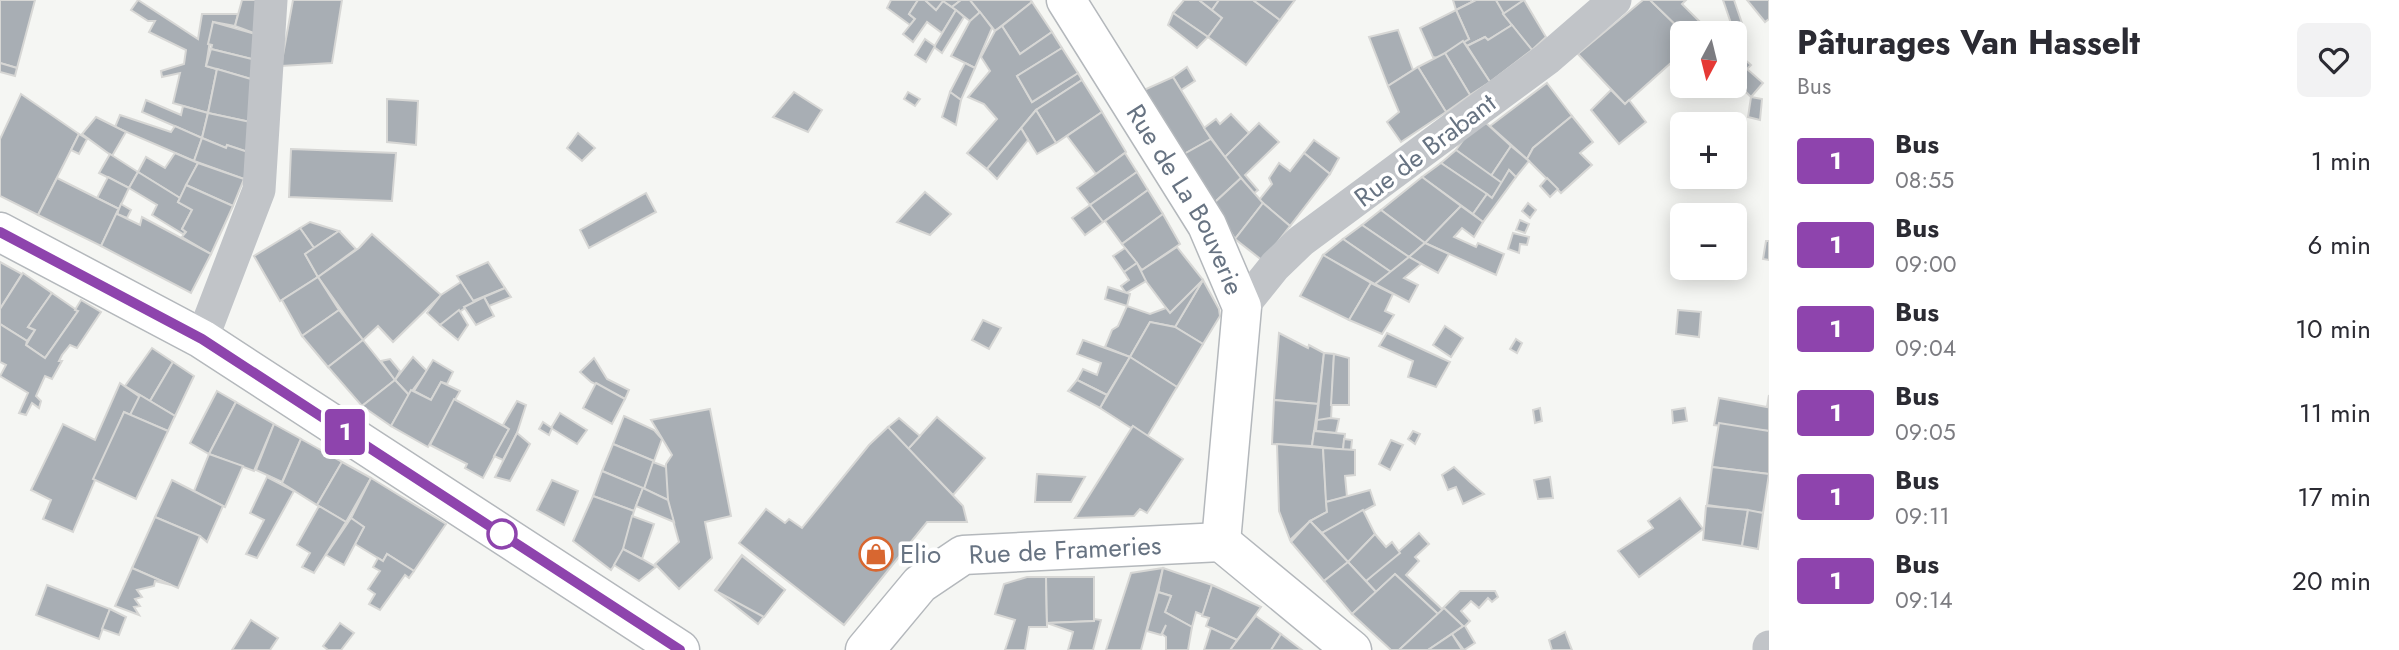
<!DOCTYPE html>
<html lang="en">
<head>
<meta charset="utf-8">
<style>
  :root { --surface:#fff; --page:#f2f2f3; --text:#2b2b33; --muted:#7c7c81 }
  body { margin:0; font-family:Jost,sans-serif; background:var(--page); color:var(--text); height:100vh; display:flex; flex-direction:column; font-size:26px; white-space:nowrap }
  * { box-sizing:border-box; margin:0 }
  p { font-size:23px; color:var(--muted) }
  .icon { flex:none; width:38px; height:38px; fill:none; stroke:currentColor; stroke-width:2; stroke-linecap:round; stroke-linejoin:round }
  .map { position:relative; flex:1; overflow:hidden }
  .sheet { display:flex; flex-direction:column; background:var(--surface); width:630px }
  .sheet>* { flex:none }
  .badge { padding:0 14px; border-radius:5px; font-size:24px; line-height:46px }
  .needle { width:46px; rotate:187deg }
  .buttons { position:absolute; left:1670px; top:21px; display:grid; gap:14px }
  .buttons a { display:grid; place-items:center; width:77px; height:77px; border-radius:10px; background:var(--surface); box-shadow:0 4px 18px #0003; font-size:35px }
  .map>.badge { position:absolute; translate:-50% -50%; box-shadow:0 0 0 4px #fff }
  .round { display:grid; place-items:center; flex:none; width:74px; height:74px; border-radius:10px; background:var(--page) }
  .overview { display:flex; align-items:center; justify-content:space-between; height:119px; padding:0 28px }
  h1 { font-size:33px; font-weight:700; line-height:52px }
  ul { padding:0; list-style:none }
  li { display:flex; align-items:center; gap:21px; height:84px; padding:0 28px }
  li div { flex:1 }
  li b { display:block; font-size:26px }
  li em { font-style:normal }
  li .badge { min-width:77px; font-weight:700; text-align:center }
  main { display:flex; flex:1; min-height:0 }
  .map>svg:first-child { display:block }
</style>
</head>
<body>
<main>
<div class="map">
<svg width="1769" height="650" viewBox="0 0 1769 650">
  <rect width="100%" height="100%" fill="#f5f6f3"/>
  <g fill="#a8aeb4" stroke="#d7d7d5" stroke-width="2">
    <polygon points="0,0 35,0 17,68 0,63"/>
    <polygon points="138,0 198,39 202,14 238,14 235,26 213,22 206,66 217,69 208,113 173,103 180,73 162,77 161,71 184,64 186,50 149,32 155,21 148,21 131,10"/>
    <polygon points="242,0 269,0 262,36 235,26"/>
    <polygon points="293,0 342,0 332,63 281,66"/>
    <polygon points="891,0 918,0 909,14 915,19 910,25 887,8"/>
    <polygon points="918,0 925,0 936,10 943,1 956,10 942,33 927,22 913,42 903,34 915,19 909,14"/>
    <polygon points="925,0 961,0 952,7 943,1 936,10"/>
    <polygon points="961,0 970,0 980,12 971,22 952,7"/>
    <polygon points="970,0 1030,0 1032,2 995,31"/>
    <polygon points="1184,0 1199,0 1222,18 1208,37 1173,13"/>
    <polygon points="1199,0 1219,0 1212,10"/>
    <polygon points="1219,0 1253,0 1280,20 1246,65 1208,37 1222,18 1212,10"/>
    <polygon points="1253,0 1295,0 1280,20"/>
    <polygon points="1453,0 1471,0 1472,2 1456,10"/>
    <polygon points="1476,0 1496,0 1512,25 1488,40 1485,37 1467,46 1463,41 1469,39 1456,10"/>
    <polygon points="1496,0 1524,0 1504,14"/>
    <polygon points="1524,0 1546,37 1532,50 1503,14"/>
    <polygon points="1643,0 1650,0 1684,33 1682,53 1625,104 1578,54"/>
    <polygon points="1650,0 1686,0 1682,4 1709,31 1684,33"/>
    <polygon points="1723,0 1734,0 1744,29 1734,32"/>
    <polygon points="1747,0 1769,0 1769,19 1765,22"/>
    <polygon points="1032,2 1052,32 1020,54 1002,26"/>
    <polygon points="956,10 964,17 942,53 934,47"/>
    <polygon points="1456,10 1469,39 1438,58 1433,57 1420,28"/>
    <polygon points="980,12 992,28 975,68 951,56 970,21"/>
    <polygon points="1173,13 1208,37 1197,48 1168,25"/>
    <polygon points="213,22 262,36 256,60 211,49 212,45 208,44"/>
    <polygon points="1512,25 1532,50 1490,82 1467,46 1485,37 1488,40"/>
    <polygon points="1002,26 1020,54 1052,32 1062,48 1017,76 1032,102 1078,73 1082,80 1036,110 987,169 967,153 997,119 984,104 968,97 990,71 981,57 995,31"/>
    <polygon points="1398,30 1413,70 1388,86 1369,37"/>
    <polygon points="925,39 935,46 926,62 915,55"/>
    <polygon points="1463,41 1490,82 1470,95 1445,53"/>
    <polygon points="1062,48 1078,73 1032,102 1017,76"/>
    <polygon points="211,49 256,60 251,79 206,66"/>
    <polygon points="1734,50 1751,65 1747,69 1763,83 1751,97 1734,80"/>
    <polygon points="1445,53 1470,95 1446,112 1418,67"/>
    <polygon points="0,63 17,68 15,76 0,72"/>
    <polygon points="965,63 975,68 961,100 950,92"/>
    <polygon points="1187,67 1195,81 1181,90 1173,77"/>
    <polygon points="1418,67 1446,112 1401,142 1387,122 1399,112 1388,86"/>
    <polygon points="217,69 251,79 255,123 208,113"/>
    <polygon points="1173,77 1211,139 1184,154 1144,90"/>
    <polygon points="1082,80 1102,112 1056,143 1036,110"/>
    <polygon points="1547,83 1572,116 1533,148 1527,159 1490,126"/>
    <polygon points="1611,90 1625,104 1629,100 1646,122 1619,144 1591,110"/>
    <polygon points="794,92 822,110 808,132 773,117"/>
    <polygon points="908,92 920,99 915,106 904,99"/>
    <polygon points="950,92 961,100 956,125 942,117"/>
    <polygon points="21,94 79,134 38,215 0,196 0,139"/>
    <polygon points="1751,97 1762,99 1760,120 1748,117"/>
    <polygon points="387,99 418,101 416,145 387,142"/>
    <polygon points="146,100 181,115 183,106 208,113 202,138 142,112"/>
    <polygon points="1036,110 1056,143 1037,154 1021,128"/>
    <polygon points="1102,112 1126,152 1096,174 1067,136"/>
    <polygon points="208,113 255,123 254,154 227,145 226,148 202,138"/>
    <polygon points="1231,114 1250,134 1225,157 1204,128 1216,119 1220,124"/>
    <polygon points="120,115 171,132 175,126 202,138 194,161 115,127"/>
    <polygon points="1572,116 1593,142 1580,153 1592,165 1561,193 1527,159 1533,148"/>
    <polygon points="96,117 126,132 112,156 82,134"/>
    <polygon points="1259,123 1279,142 1245,175 1258,190 1253,194 1225,157"/>
    <polygon points="1486,123 1511,146 1491,176 1456,150 1469,132"/>
    <polygon points="1021,128 1028,140 997,179 987,169"/>
    <polygon points="578,133 595,148 582,161 567,148"/>
    <polygon points="79,134 87,139 79,154 71,150"/>
    <polygon points="202,138 226,148 227,145 254,154 244,179 194,161"/>
    <polygon points="1211,139 1241,178 1214,203 1184,154"/>
    <polygon points="1314,140 1339,158 1330,174 1304,153"/>
    <polygon points="1511,146 1529,161 1516,177 1509,170 1502,183 1491,176"/>
    <polygon points="291,149 396,153 392,201 289,197"/>
    <polygon points="1456,150 1502,183 1492,198 1441,163"/>
    <polygon points="175,153 198,163 180,198 138,172 146,157 165,168"/>
    <polygon points="1125,153 1137,172 1090,205 1077,188"/>
    <polygon points="1304,153 1330,174 1290,226 1259,200 1272,184 1269,178 1279,163 1290,171"/>
    <polygon points="110,154 138,172 129,188 99,173"/>
    <polygon points="198,163 244,179 233,206 186,185"/>
    <polygon points="1441,163 1487,194 1473,214 1422,177"/>
    <polygon points="1509,170 1516,177 1483,222 1473,214 1487,194 1492,198"/>
    <polygon points="138,172 180,198 178,202 192,210 182,229 186,232 183,234 152,215 157,205 129,188"/>
    <polygon points="1137,172 1148,190 1103,222 1090,205"/>
    <polygon points="108,177 129,188 119,209 97,198"/>
    <polygon points="1422,177 1461,206 1425,243 1381,210"/>
    <polygon points="57,178 119,209 101,246 38,215"/>
    <polygon points="1241,178 1263,203 1235,239 1214,203"/>
    <polygon points="1547,178 1558,189 1550,197 1540,186"/>
    <polygon points="186,185 233,206 211,254 182,237 186,232 182,229 192,210 178,202"/>
    <polygon points="1148,190 1163,214 1122,244 1105,221"/>
    <polygon points="925,192 951,214 930,235 897,222"/>
    <polygon points="646,193 656,212 589,248 580,230"/>
    <polygon points="1263,203 1290,226 1263,261 1235,239"/>
    <polygon points="1528,203 1536,210 1530,218 1522,211"/>
    <polygon points="121,204 131,210 127,218 117,214"/>
    <polygon points="1090,205 1103,222 1085,235 1072,218"/>
    <polygon points="1461,206 1483,222 1474,237 1462,228 1454,237 1476,247 1478,243 1504,254 1496,275 1425,243"/>
    <polygon points="118,210 117,214 140,225 142,217 211,254 191,293 101,246"/>
    <polygon points="1381,210 1425,243 1409,257 1362,225"/>
    <polygon points="1163,214 1180,244 1142,270 1122,244"/>
    <polygon points="1520,220 1529,224 1525,233 1516,230"/>
    <polygon points="310,222 326,227 339,231 314,248 300,228"/>
    <polygon points="1362,225 1409,257 1391,272 1343,239"/>
    <polygon points="300,228 314,248 305,254 318,277 280,301 254,256"/>
    <polygon points="339,231 356,249 318,277 305,254"/>
    <polygon points="1513,233 1529,237 1527,245 1520,244 1519,253 1508,249"/>
    <polygon points="372,234 441,295 393,342 378,326 363,340 318,277 359,248"/>
    <polygon points="1343,239 1391,272 1375,284 1323,255"/>
    <polygon points="1766,241 1769,241 1769,260 1763,259"/>
    <polygon points="1425,243 1449,254 1438,273 1409,257"/>
    <polygon points="1177,247 1203,280 1170,313 1139,272"/>
    <polygon points="1125,248 1137,263 1124,272 1113,256"/>
    <polygon points="1323,255 1371,283 1349,320 1300,296"/>
    <polygon points="1409,257 1421,264 1404,278 1418,285 1409,302 1375,284"/>
    <polygon points="0,262 22,274 0,309"/>
    <polygon points="488,262 505,288 473,301 457,276"/>
    <polygon points="1137,263 1146,281 1126,293 1121,286 1129,280 1124,272"/>
    <polygon points="23,273 52,293 28,327 35,330 27,341 0,324 0,309"/>
    <polygon points="318,277 339,310 302,336 282,300"/>
    <polygon points="1203,280 1219,309 1220,316 1203,344 1175,327"/>
    <polygon points="1203,280 1175,327 1150,322 1130,357 1105,347 1112,330 1118,326 1127,306 1150,314 1166,308 1170,313"/>
    <polygon points="461,282 474,302 440,325 427,313 441,295"/>
    <polygon points="1371,283 1393,294 1385,311 1394,315 1382,334 1349,320"/>
    <polygon points="1108,287 1130,294 1127,306 1105,299"/>
    <polygon points="505,288 511,297 489,306 484,297"/>
    <polygon points="52,293 78,311 45,358 26,345 35,330 28,327"/>
    <polygon points="484,297 494,316 476,325 464,307"/>
    <polygon points="81,300 101,312 77,348 70,345 62,355 59,361 62,361 52,379 45,376 36,396 41,401 39,408 32,403 26,415 19,413 28,393 0,376 6,365 0,362 0,324 27,341 26,345 45,358 78,311 75,310"/>
    <polygon points="339,310 363,340 328,367 302,336"/>
    <polygon points="459,310 468,325 458,340 440,325"/>
    <polygon points="1678,310 1701,312 1699,337 1676,334"/>
    <polygon points="983,320 1001,328 989,349 972,340"/>
    <polygon points="1150,322 1175,327 1203,344 1177,387 1130,357"/>
    <polygon points="1445,326 1463,338 1451,357 1433,345"/>
    <polygon points="1279,333 1308,348 1309,345 1324,353 1318,404 1274,400"/>
    <polygon points="1387,333 1450,362 1436,387 1408,377 1413,361 1379,346"/>
    <polygon points="1516,339 1522,343 1517,353 1510,349"/>
    <polygon points="363,340 395,380 362,406 328,367"/>
    <polygon points="1083,340 1130,357 1107,395 1077,380 1083,369 1097,375 1101,363 1077,354"/>
    <polygon points="152,348 173,362 150,401 125,386"/>
    <polygon points="1324,353 1334,354 1331,420 1317,420"/>
    <polygon points="1334,354 1349,358 1349,405 1331,405"/>
    <polygon points="413,357 427,371 409,395 395,380"/>
    <polygon points="1130,357 1177,387 1147,437 1133,426 1131,428 1100,408"/>
    <polygon points="594,358 607,379 629,390 625,399 591,382 580,372"/>
    <polygon points="390,359 400,371 395,380 381,361"/>
    <polygon points="433,360 453,372 447,384 441,382 431,400 414,391"/>
    <polygon points="173,362 194,376 175,416 150,401"/>
    <polygon points="395,380 409,395 391,426 362,406"/>
    <polygon points="1077,380 1107,395 1100,408 1068,391"/>
    <polygon points="441,382 460,391 428,447 391,426 411,390 431,400"/>
    <polygon points="120,383 140,397 130,415 124,412 73,532 43,519 51,500 31,490 63,424 95,440"/>
    <polygon points="596,383 625,399 612,424 583,408"/>
    <polygon points="217,391 236,402 209,454 190,443"/>
    <polygon points="140,395 175,416 168,431 130,415"/>
    <polygon points="1769,395 1769,431 1714,425 1719,398 1767,407"/>
    <polygon points="454,399 509,429 483,478 465,468 467,464 430,445"/>
    <polygon points="1274,400 1318,404 1312,446 1272,444"/>
    <polygon points="517,401 526,405 517,433 503,460 494,456 509,429 503,425"/>
    <polygon points="236,402 274,424 254,471 209,454"/>
    <polygon points="1540,408 1542,421 1535,423 1533,410"/>
    <polygon points="1685,408 1687,421 1673,423 1672,410"/>
    <polygon points="710,409 731,516 705,522 712,558 679,589 655,564 679,542 666,495 666,464 672,455 651,420"/>
    <polygon points="124,412 168,431 136,499 93,479"/>
    <polygon points="560,413 587,430 577,444 551,428"/>
    <polygon points="624,416 654,430 662,439 654,461 613,444"/>
    <polygon points="937,417 985,458 953,495 908,449"/>
    <polygon points="899,418 920,436 908,449 888,427"/>
    <polygon points="1330,418 1339,419 1336,433 1316,431 1317,420"/>
    <polygon points="543,422 552,428 549,435 539,429"/>
    <polygon points="1719,423 1769,431 1769,474 1712,467"/>
    <polygon points="274,424 301,439 282,482 256,470"/>
    <polygon points="1133,426 1183,459 1147,513 1140,509 1134,516 1075,518"/>
    <polygon points="888,427 963,506 967,522 927,522 844,625 739,543 766,509 785,523 789,519 802,528 869,445"/>
    <polygon points="1314,431 1345,434 1343,450 1312,446"/>
    <polygon points="1413,431 1420,434 1415,444 1408,439"/>
    <polygon points="517,433 530,444 510,481 495,477"/>
    <polygon points="301,439 342,462 317,505 282,483"/>
    <polygon points="1344,439 1352,440 1351,450 1343,450"/>
    <polygon points="1391,440 1403,445 1390,470 1379,464"/>
    <polygon points="613,444 654,461 644,489 602,471"/>
    <polygon points="1277,444 1323,448 1327,512 1310,521 1290,540 1279,511"/>
    <polygon points="1323,448 1355,450 1355,475 1345,476 1347,497 1326,502"/>
    <polygon points="209,454 243,466 225,507 194,491"/>
    <polygon points="342,462 371,478 346,522 317,505"/>
    <polygon points="653,462 666,467 668,500 644,489"/>
    <polygon points="1454,467 1470,482 1484,494 1463,504 1456,487 1448,490 1442,475"/>
    <polygon points="1712,467 1769,474 1763,513 1707,505"/>
    <polygon points="602,471 643,488 634,511 593,496"/>
    <polygon points="1037,474 1085,477 1071,502 1035,502"/>
    <polygon points="267,477 294,491 257,558 246,554 264,520 250,513"/>
    <polygon points="1550,477 1553,498 1538,499 1534,480"/>
    <polygon points="371,478 446,524 414,571 387,554 383,561 355,544 364,527 351,518"/>
    <polygon points="172,480 223,506 207,542 200,536 155,517"/>
    <polygon points="552,480 578,491 564,525 537,510"/>
    <polygon points="643,488 668,500 674,522 636,506"/>
    <polygon points="1370,490 1375,505 1322,533 1310,521 1327,512 1326,502"/>
    <polygon points="593,496 634,511 623,552 611,570 573,541"/>
    <polygon points="1680,498 1703,529 1639,577 1618,551 1653,528 1648,521"/>
    <polygon points="319,506 346,522 314,573 302,567 310,553 297,545"/>
    <polygon points="1706,506 1748,510 1742,546 1703,540"/>
    <polygon points="1363,510 1375,534 1348,562 1322,533"/>
    <polygon points="1748,510 1763,513 1758,549 1742,546"/>
    <polygon points="632,516 654,524 642,559 623,549"/>
    <polygon points="155,517 200,536 178,588 132,568"/>
    <polygon points="351,518 364,527 344,565 326,555"/>
    <polygon points="1310,521 1348,562 1324,581 1291,542"/>
    <polygon points="1419,533 1429,544 1415,557 1419,561 1406,575 1442,609 1460,591 1495,591 1498,597 1492,602 1488,598 1479,608 1471,601 1461,611 1470,621 1465,626 1475,643 1464,650 1452,634 1463,626 1444,608 1438,614 1395,574 1376,592 1366,581"/>
    <polygon points="1375,534 1386,547 1392,542 1400,553 1366,581 1348,562"/>
    <polygon points="623,549 642,559 656,567 639,581 614,565"/>
    <polygon points="387,554 414,571 409,578 405,575 380,610 369,604 375,594 368,589 380,571 373,567 378,558 383,561"/>
    <polygon points="742,555 785,590 758,624 715,590"/>
    <polygon points="742,556 785,590 764,617 716,591"/>
    <polygon points="1348,562 1376,592 1352,614 1324,581"/>
    <polygon points="132,568 171,585 155,581 154,586 137,590 142,597 135,599 140,606 134,607 139,615 115,606"/>
    <polygon points="1163,568 1141,650 1106,650 1131,573"/>
    <polygon points="1163,568 1212,585 1203,615 1196,612 1192,627 1165,612 1171,596 1158,592"/>
    <polygon points="1395,574 1438,614 1399,650 1391,650 1352,614"/>
    <polygon points="1027,577 1046,577 1047,627 1029,627 1025,650 1005,650 1015,620 995,614 1004,584"/>
    <polygon points="1046,577 1094,577 1094,621 1047,623"/>
    <polygon points="47,585 110,609 99,639 36,615"/>
    <polygon points="1212,585 1261,607 1237,640 1206,626 1209,618 1202,616"/>
    <polygon points="1159,588 1158,592 1171,596 1165,612 1192,627 1188,650 1166,650 1166,637 1162,634 1166,625 1161,635 1147,631"/>
    <polygon points="1444,608 1463,626 1428,650 1399,650"/>
    <polygon points="110,609 126,617 119,635 102,629"/>
    <polygon points="1256,616 1281,634 1271,650 1230,650"/>
    <polygon points="1094,619 1101,620 1093,650 1068,650 1073,632 1047,623 1094,621"/>
    <polygon points="251,620 278,638 270,650 232,650"/>
    <polygon points="340,623 354,633 341,650 328,650 323,646"/>
    <polygon points="1211,628 1237,640 1230,650 1204,650"/>
    <polygon points="1565,632 1572,650 1552,650 1549,640"/>
    <polygon points="1281,634 1302,650 1271,650"/>
    <polygon points="1452,634 1462,650 1428,650"/>
  </g>
  <g fill="none" stroke-linecap="round" stroke-linejoin="round">
    <defs>
      <g id="secondary">
        <path id="s1" d="M1066 0 1207 225 1242 307 1221 542"/>
        <polyline points="0,232 202,339 680,650"/>
        <polyline points="1221,542 1352,650"/>
        <path id="s2" d="M865 650 920 584 963 555 1221 542"/>
      </g>
    </defs>
    <use href="#secondary" stroke="#b4b8bc" stroke-width="41"/>
    <g stroke="#c1c4c8" stroke-width="33">
      <polyline points="1242,307 1275,266 1301,241 1547,59 1615,0"/>
      <polyline points="202,339 259,190 271,0"/>
      <polyline points="1769,650 1769,647"/>
    </g>
    <use href="#secondary" stroke="#fff" stroke-width="38"/>
  </g>
  <g fill="none" stroke-linecap="round" stroke-linejoin="round">
    <defs>
      <polyline id="line" points="0,232 202,339 680,650"/>
    </defs>
    <use href="#line" stroke="#fff" stroke-width="16"/>
    <use href="#line" stroke="#8e44ad" stroke-width="10"/>
  </g>
  <defs>
    <symbol id="shop-ring" viewBox="-11 -11 22 22"><circle r="9.5" fill="#fff" stroke="#d86730" stroke-width="1.5"/><path d="M-5-2.5h2.3a2.7 3.5 0 0 1 5.4 0H5L5.5 6h-11ZM-1.5-2.5h3a1.5 2.3 0 0 0-3 0Z" fill="#d86730"/></symbol>
  </defs>
  <g fill-rule="evenodd">
    <use href="#shop-ring" x="857" y="535" width="38" height="38"/>
  </g>
  <circle fill="#fff" stroke="#8e44ad" stroke-width="3.5" cx="502" cy="534" r="14"/>
  <g text-anchor="middle" stroke-width="7" stroke-linejoin="round" paint-order="stroke">
    <g font-size="26" fill="#677382" stroke="#fff">
      <text transform="translate(1425 150) rotate(-37)" y="9">Rue de Brabant</text>
      <text dy="9" stroke="none"><textPath href="#s1" startOffset="233">Rue de La Bouverie</textPath></text>
      <text dy="9" stroke="none"><textPath href="#s2" startOffset="240">Rue de Frameries</textPath></text>
    </g>
    <g font-size="26" fill="#677382" stroke="#fff" text-anchor="start">
      <text x="900" y="563">Elio</text>
    </g>
  </g>
</svg>
<div class="buttons">
<a><svg class="needle" viewBox="-14 -14 28 28"><path d="M0-13l5 13h-10z" fill="#e53935"/><path d="M0 13l5-13h-10z" fill="#7c7c81"/></svg></a>
<a>+</a>
<a>−</a>
</div>
<b class="badge" style="left:345px;top:432px;background:#8e44ad;color:#fff">1</b>
</div>
<section class="sheet">
<div class="overview"><div><h1>Pâturages Van Hasselt</h1><p>Bus</p></div><a class="round"><svg class="icon" aria-label="heart" viewBox="0 0 24 24"><path d="M12 20l-8-8c-3-5 5-10 8-4 3-6 11-1 8 4z"/></svg></a></div>
<ul>
<li><span class="badge" style="background:#8e44ad;color:#fff">1</span><div><b>Bus</b><p>08:55</p></div><em>1 min</em></li>
<li><span class="badge" style="background:#8e44ad;color:#fff">1</span><div><b>Bus</b><p>09:00</p></div><em>6 min</em></li>
<li><span class="badge" style="background:#8e44ad;color:#fff">1</span><div><b>Bus</b><p>09:04</p></div><em>10 min</em></li>
<li><span class="badge" style="background:#8e44ad;color:#fff">1</span><div><b>Bus</b><p>09:05</p></div><em>11 min</em></li>
<li><span class="badge" style="background:#8e44ad;color:#fff">1</span><div><b>Bus</b><p>09:11</p></div><em>17 min</em></li>
<li><span class="badge" style="background:#8e44ad;color:#fff">1</span><div><b>Bus</b><p>09:14</p></div><em>20 min</em></li>
</ul>
</section>
</main>
</body>
</html>
